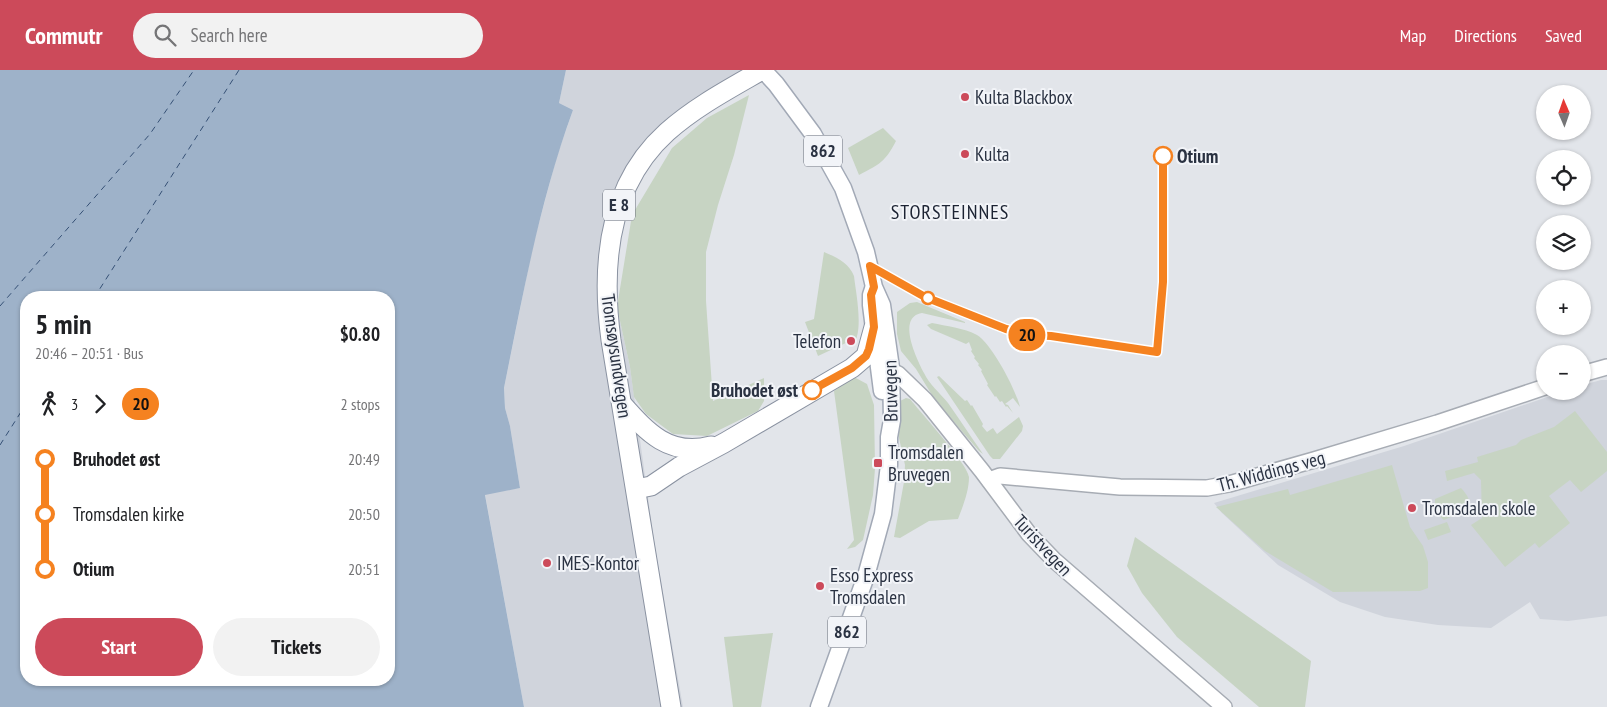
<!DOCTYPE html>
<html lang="en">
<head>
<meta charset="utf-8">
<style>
  :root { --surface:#fff; --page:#f2f2f2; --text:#202124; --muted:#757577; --accent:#cc4a5a }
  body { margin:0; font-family:"PT Sans Narrow",sans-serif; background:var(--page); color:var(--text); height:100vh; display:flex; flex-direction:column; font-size:19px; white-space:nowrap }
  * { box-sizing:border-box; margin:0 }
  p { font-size:16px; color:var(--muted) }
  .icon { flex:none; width:28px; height:28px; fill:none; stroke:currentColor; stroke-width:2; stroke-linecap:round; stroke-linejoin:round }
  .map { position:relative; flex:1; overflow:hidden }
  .panel { position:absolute; left:20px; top:221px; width:375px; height:395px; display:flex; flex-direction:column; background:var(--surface); border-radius:20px; box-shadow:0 1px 4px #0004 }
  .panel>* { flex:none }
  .badge { padding:0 10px; border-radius:16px; font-size:18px; line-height:32px }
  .needle { width:32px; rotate:358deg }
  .controls { position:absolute; left:1536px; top:15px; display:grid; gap:10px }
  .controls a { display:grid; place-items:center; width:55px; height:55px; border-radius:50%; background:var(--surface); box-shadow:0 1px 4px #0004; font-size:25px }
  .map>.badge { position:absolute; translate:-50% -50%; box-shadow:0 0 0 2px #fff }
  .legs { display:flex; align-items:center; gap:8px; height:55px; padding:0 15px; font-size:16px }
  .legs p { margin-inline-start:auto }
  .overview { display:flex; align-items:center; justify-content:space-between; height:85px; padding:0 15px }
  h1 { font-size:28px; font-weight:700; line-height:38px }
  .primary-button { display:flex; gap:10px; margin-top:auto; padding:10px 15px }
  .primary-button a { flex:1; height:58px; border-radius:30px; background:var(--accent); color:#fff; font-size:20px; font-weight:700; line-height:58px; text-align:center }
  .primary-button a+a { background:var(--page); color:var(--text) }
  ul { padding:0 15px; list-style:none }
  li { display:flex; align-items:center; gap:18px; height:55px; font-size:19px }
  li i { display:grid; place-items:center; width:8px; height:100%; margin:0 6px; background:currentColor }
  li i::after { content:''; width:12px; height:12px; margin:-6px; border:4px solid; border-radius:50%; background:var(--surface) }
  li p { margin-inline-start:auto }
  li:first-child i { background:linear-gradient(#0000 50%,currentColor 0) }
  li:last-child i { background:linear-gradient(currentColor 50%,#0000 0) }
  header { display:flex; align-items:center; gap:30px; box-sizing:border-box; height:70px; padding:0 25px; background:var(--accent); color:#fff }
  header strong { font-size:24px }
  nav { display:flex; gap:28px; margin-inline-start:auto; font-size:18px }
  .search { width:350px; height:45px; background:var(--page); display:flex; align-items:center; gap:12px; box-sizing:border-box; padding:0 18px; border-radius:28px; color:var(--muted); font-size:19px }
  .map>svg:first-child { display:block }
</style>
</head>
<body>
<header>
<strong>Commutr</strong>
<div class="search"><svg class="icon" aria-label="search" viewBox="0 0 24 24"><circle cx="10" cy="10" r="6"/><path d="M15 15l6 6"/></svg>Search here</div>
<nav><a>Map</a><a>Directions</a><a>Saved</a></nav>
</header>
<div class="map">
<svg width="1607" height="637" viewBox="0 0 1607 637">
  <rect width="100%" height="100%" fill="#e2e5ea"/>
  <g fill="#d0d4dc">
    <polygon points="566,0 762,0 667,51 617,129 617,237 630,297 654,471 683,637 524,637 485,424 520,418 510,356 505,338 504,318 533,175 557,86 573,40 559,33"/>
    <polygon points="1601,310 1607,310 1607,546 1568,551 1540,549 1530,532 1491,558 1438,555 1385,547 1340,532 1278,495 1222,443 1214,433 1404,376 1565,321 1582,321 1583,315"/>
  </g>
  <g fill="#c7d4c3">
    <polygon points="749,25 734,85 718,135 706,182 706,231 713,331 764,308 764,331 758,341 707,366 673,364 646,344 634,327 630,297 617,237 632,145 672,78 707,48"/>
    <path d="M883 58 896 71C885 92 880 94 859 105L848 78Z"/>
    <path d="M824 182C836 187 849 193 854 206 856 224 864 261 853 275L848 272 818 286 805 252 814 249Z"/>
    <path d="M917 232 965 252V253L922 243C896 247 917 289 924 303 929 314 940 323 948 333 960 350 971 367 983 384L979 381 935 330 916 299 901 281 897 264V242L910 233Z"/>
    <path d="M932 253C946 256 964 258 977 265 992 274 1016 320 1020 337L1013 328 1005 334 1008 335 1013 343 1007 336 1006 337 1002 331 1000 332 996 326 995 327 987 315 988 314 981 301 982 300 978 295 979 294 974 288 975 287 971 281 972 280 969 272 966 274 931 259 927 255Z"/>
    <polygon points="939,306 965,331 967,330 971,336 972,335 983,354 982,356 987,362 993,358 997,364 1019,347 1023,356 1022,361 1000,389 993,389 990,386 937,307"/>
    <polygon points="854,307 867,314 874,335 875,398 873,425 863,470 855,477 847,479 854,470 834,321"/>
    <path d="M906 328 910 329C920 342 968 394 969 407 969 421 963 436 958 449L929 451 900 468 894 467 904 412 905 395 897 359 896 333Z"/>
    <polygon points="1575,341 1607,382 1607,401 1581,422 1570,410 1549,426 1570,453 1539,478 1535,473 1505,497 1471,455 1482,448 1481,410 1474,403 1447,411 1445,401 1478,392 1477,387 1516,375 1521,370 1554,357"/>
    <polygon points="1392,395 1410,457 1423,476 1428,492 1428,518 1420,521 1333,522 1265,481 1216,437 1288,419 1290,425"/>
    <path d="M1461 418C1468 426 1470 429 1469 439L1444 450C1435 443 1435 439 1435 429Z"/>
    <polygon points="1447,452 1451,462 1428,470 1424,460"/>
    <polygon points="1135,467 1311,591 1305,637 1259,637 1177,567 1142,523 1127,496"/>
    <polygon points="773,563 761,637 733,637 724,567"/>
  </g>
  <path fill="#9eb2c9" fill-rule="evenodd" d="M0 0H566L559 33 573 40C540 130 523 224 504 318L505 338 510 356 520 418 485 425 524 637H0ZM26 228H389V610H26Z"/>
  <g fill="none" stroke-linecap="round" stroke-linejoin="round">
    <g stroke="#355075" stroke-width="1" stroke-dasharray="6 5" stroke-linecap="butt">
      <polyline points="94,228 239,0"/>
      <polyline points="0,236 150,64 194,0"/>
      <polyline points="0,375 26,334"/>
    </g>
    <defs>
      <g id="secondary">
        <polyline points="881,301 891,301 898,304 925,330 982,401 1029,464 1054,490 1224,637"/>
        <polyline points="1582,304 1607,297"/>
        <polyline points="989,410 1000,406 1120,417 1207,418 1229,414 1314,390 1437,353 1545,317"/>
      </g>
      <g id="primary">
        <polyline points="763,0 776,14 813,64 843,118 866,182 874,217 882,235 891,298 892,350 889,367 889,395 883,444 866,506 819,637"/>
        <polyline points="873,219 871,225 871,235 882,321"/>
      </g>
      <g id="highway">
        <path d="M622 334C647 362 669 387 711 376"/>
        <polyline points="636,419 651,416 679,397 724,373 852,298 866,286 874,257"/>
        <path d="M671 637 611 270C601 196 608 115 667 62 695 37 729 19 762 0"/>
      </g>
    </defs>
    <use href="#secondary" stroke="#a7acb4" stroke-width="18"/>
    <use href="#primary" stroke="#a2a9b6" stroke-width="19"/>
    <use href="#highway" stroke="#8a92a1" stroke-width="21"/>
    <use href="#secondary" stroke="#fff" stroke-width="15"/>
    <use href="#primary" stroke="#fff" stroke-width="16"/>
    <use href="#highway" stroke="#fff" stroke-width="19"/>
  </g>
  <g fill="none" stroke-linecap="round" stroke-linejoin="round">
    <defs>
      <polyline id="line-1" points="812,320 852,298 866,286 869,279 874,257 871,225 874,217 870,196 925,227 1006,259 1030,265 1051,266 1157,282 1163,212 1163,86"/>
    </defs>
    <use href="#line-1" stroke="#fff" stroke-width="11"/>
    <use href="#line-1" stroke="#f58220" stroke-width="8"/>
  </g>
  <g fill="#cc4a5a" stroke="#f2f4f8" stroke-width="2">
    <circle cx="965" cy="27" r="5"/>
    <circle cx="965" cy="84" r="5"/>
    <circle cx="851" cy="271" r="5"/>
    <rect x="873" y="388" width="10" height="10" rx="2.5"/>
    <circle cx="1412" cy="438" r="5"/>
    <circle cx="547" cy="493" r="5"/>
    <circle cx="820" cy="516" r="5"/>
  </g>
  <g fill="#fff" stroke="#f58220" stroke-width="2.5">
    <circle cx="1163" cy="86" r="9"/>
    <circle cx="928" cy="228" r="6"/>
    <circle cx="812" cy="320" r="9"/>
  </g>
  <g text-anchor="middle" stroke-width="4" stroke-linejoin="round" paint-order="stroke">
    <g fill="#f2f4f8" stroke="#666c79" stroke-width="1">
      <rect x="804" y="65.5" width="38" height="31" rx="4"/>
      <rect x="603" y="119.5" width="32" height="31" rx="4"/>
      <rect x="828" y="546.5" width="38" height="31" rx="4"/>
    </g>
    <g font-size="18" font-weight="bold" fill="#2a3242">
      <text x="823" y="87">862</text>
      <text x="619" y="141">E 8</text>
      <text x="847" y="568">862</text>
    </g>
    <g font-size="19" fill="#2a3242" stroke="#f2f4f8" text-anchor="start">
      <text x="975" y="34">Kulta Blackbox</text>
      <text x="975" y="91">Kulta</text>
      <text x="841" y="278" text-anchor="end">Telefon</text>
      <text x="888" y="389">Tromsdalen<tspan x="888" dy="22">Bruvegen</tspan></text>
      <text x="1422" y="445">Tromsdalen skole</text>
      <text x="557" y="500">IMES-Kontor</text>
      <text x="830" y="512">Esso Express<tspan x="830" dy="22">Tromsdalen</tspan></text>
    </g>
    <g font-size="19" font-weight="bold" fill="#2a3242" stroke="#f2f4f8" text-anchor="start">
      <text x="1177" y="93">Otium</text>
      <text x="798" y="327" text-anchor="end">Bruhodet øst</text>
    </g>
    <g font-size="19" fill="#2a3242" stroke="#f2f4f8">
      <text transform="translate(617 286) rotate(82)" y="7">Tromsøysundvegen</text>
      <text transform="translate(890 321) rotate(-91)" y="7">Bruvegen</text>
      <text transform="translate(1271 401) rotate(-15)" y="7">Th. Widdings veg</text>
      <text transform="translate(1043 475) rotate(47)" y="7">Turistvegen</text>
    </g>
    <g font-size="20" letter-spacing="1" fill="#1c2333" stroke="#f2f4f8">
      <text x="950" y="149">STORSTEINNES</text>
    </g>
  </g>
</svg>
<div class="controls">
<a><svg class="needle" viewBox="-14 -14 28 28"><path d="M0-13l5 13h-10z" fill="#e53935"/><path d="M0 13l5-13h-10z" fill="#757577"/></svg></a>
<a><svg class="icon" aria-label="locate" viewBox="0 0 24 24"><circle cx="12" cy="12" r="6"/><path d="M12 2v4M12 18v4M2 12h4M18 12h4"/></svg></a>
<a><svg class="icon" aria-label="layers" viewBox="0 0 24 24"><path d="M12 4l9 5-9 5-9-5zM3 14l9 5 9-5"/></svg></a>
<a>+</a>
<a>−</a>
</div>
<b class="badge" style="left:1027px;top:265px;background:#f58220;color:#111">20</b>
<section class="panel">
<div class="overview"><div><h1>5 min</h1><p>20:46 – 20:51 · Bus</p></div><b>$0.80</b></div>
<div class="legs"><svg class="icon" aria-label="walk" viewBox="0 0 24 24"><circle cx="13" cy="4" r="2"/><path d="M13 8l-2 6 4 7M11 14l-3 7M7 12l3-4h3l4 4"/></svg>3<svg class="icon" aria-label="forward" viewBox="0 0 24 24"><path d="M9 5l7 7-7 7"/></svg><b class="badge" style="background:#f58220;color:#111">20</b><p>2 stops</p></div>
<ul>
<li><i style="color:#f58220"></i><b>Bruhodet øst</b><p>20:49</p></li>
<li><i style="color:#f58220"></i><span>Tromsdalen kirke</span><p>20:50</p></li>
<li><i style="color:#f58220"></i><b>Otium</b><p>20:51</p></li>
</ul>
<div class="primary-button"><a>Start</a><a>Tickets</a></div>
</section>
</div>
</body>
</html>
